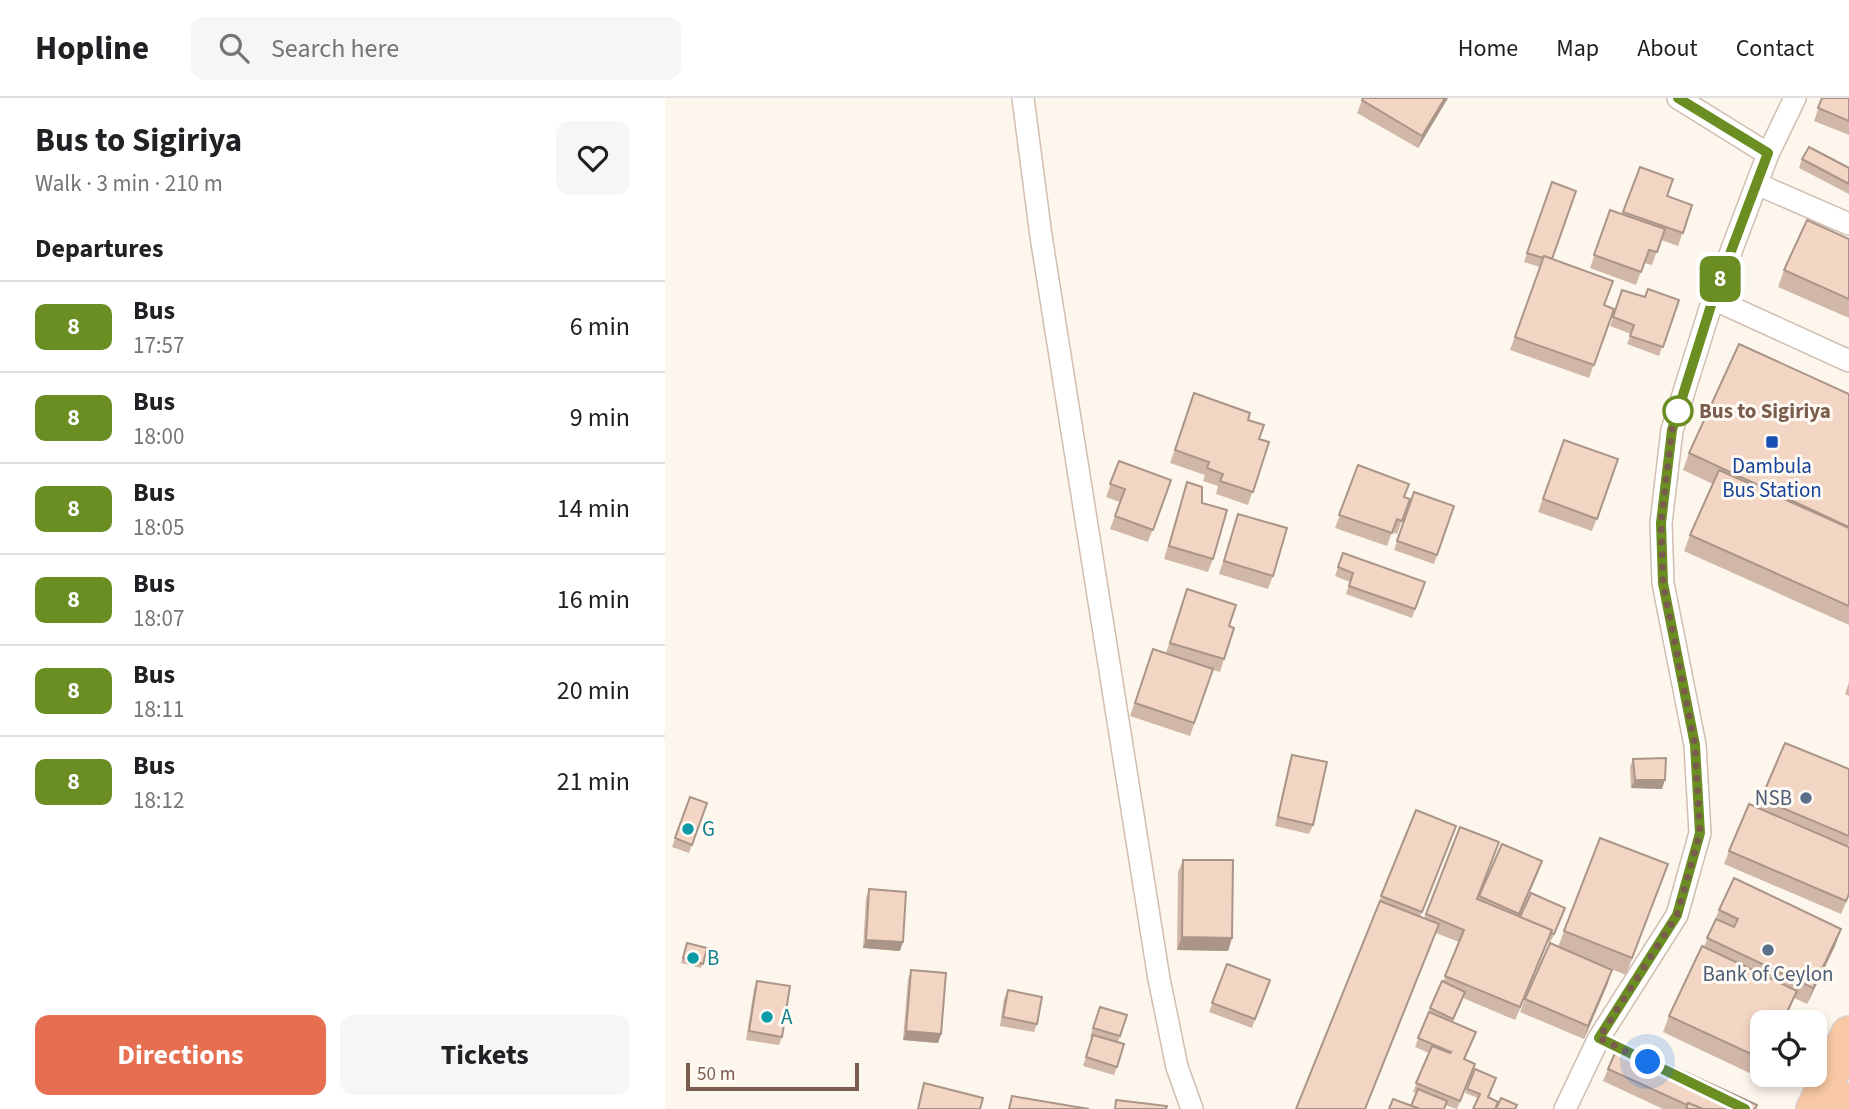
<!DOCTYPE html>
<html lang="en">
<head>
<meta charset="utf-8">
<style>
  :root { --surface:#fff; --page:#f6f6f6; --text:#202124; --muted:#757577; --line:#e0e0e0; --accent:#e76f51 }
  body { margin:0; font-family:"Source Sans 3",sans-serif; background:var(--page); color:var(--text); height:100vh; display:flex; flex-direction:column; font-size:26px; white-space:nowrap }
  * { box-sizing:border-box; margin:0 }
  p { font-size:23px; color:var(--muted) }
  .icon { flex:none; width:38px; height:38px; fill:none; stroke:currentColor; stroke-width:2; stroke-linecap:round; stroke-linejoin:round }
  .map { position:relative; flex:1; overflow:hidden }
  .drawer { display:flex; flex-direction:column; background:var(--surface); width:665px }
  .drawer>* { flex:none }
  .badge { padding:0 14px; border-radius:10px; font-size:24px; line-height:46px }
  .tools { position:absolute; left:1085px; top:912px; display:grid; gap:14px }
  .tools a { display:grid; place-items:center; width:77px; height:77px; border-radius:14px; background:var(--surface); box-shadow:0 4px 10px #0003; font-size:35px }
  .scale { position:absolute; left:21px; bottom:18px; width:173px; box-sizing:border-box; padding-left:7px; border:4px solid #7a5c4d; border-top:0; font-size:19px; line-height:24px; white-space:nowrap; color:#7a5c4d; -webkit-text-stroke:5px #fffaf3; paint-order:stroke }
  .you { position:absolute; width:35px; height:35px; margin:-18px; border:5px solid #fff; border-radius:50%; background:#1a73e8; box-shadow:0 0 0 10px #1a73e833 }
  .map>.badge { position:absolute; translate:-50% -50%; box-shadow:0 0 0 4px #fff }
  h2 { padding:0 35px; font-size:26px; line-height:63px }
  .round { display:grid; place-items:center; flex:none; width:74px; height:74px; border-radius:14px; background:var(--page) }
  .overview { display:flex; align-items:center; justify-content:space-between; height:119px; padding:0 35px }
  h1 { font-size:33px; font-weight:700; line-height:52px }
  .button { display:flex; gap:14px; margin-top:auto; padding:14px 35px }
  .button a { flex:1; height:80px; border-radius:14px; background:var(--accent); color:#fff; font-size:28px; font-weight:700; line-height:80px; text-align:center }
  .button a+a { background:var(--page); color:var(--text) }
  ul { padding:0; list-style:none }
  li { display:flex; align-items:center; gap:21px; height:91px; padding:0 35px; border-top:2px solid var(--line) }
  li div { flex:1 }
  li b { display:block; font-size:26px }
  li em { font-style:normal }
  li .badge { min-width:77px; font-weight:700; text-align:center }
  header { display:flex; align-items:center; gap:42px; box-sizing:border-box; height:98px; padding:0 35px; background:var(--surface); border-bottom:2px solid var(--line) }
  header strong { font-size:33px }
  nav { display:flex; gap:38px; margin-inline-start:auto; font-size:24px }
  .search { width:490px; height:63px; background:var(--page); display:flex; align-items:center; gap:18px; box-sizing:border-box; padding:0 24px; border-radius:14px; color:var(--muted); font-size:26px }
  main { display:flex; flex:1; min-height:0 }
  .map>svg:first-child { display:block }
</style>
</head>
<body>
<header>
<strong>Hopline</strong>
<div class="search"><svg class="icon" aria-label="search" viewBox="0 0 24 24"><circle cx="10" cy="10" r="6"/><path d="M15 15l6 6"/></svg>Search here</div>
<nav><a>Home</a><a>Map</a><a>About</a><a>Contact</a></nav>
</header>
<main>
<section class="drawer">
<div class="overview"><div><h1>Bus to Sigiriya</h1><p>Walk · 3 min · 210 m</p></div><a class="round"><svg class="icon" aria-label="heart" viewBox="0 0 24 24"><path d="M12 20l-8-8c-3-5 5-10 8-4 3-6 11-1 8 4z"/></svg></a></div>
<h2>Departures</h2>
<ul>
<li><span class="badge" style="background:#6b8e23;color:#fff">8</span><div><b>Bus</b><p>17:57</p></div><em>6 min</em></li>
<li><span class="badge" style="background:#6b8e23;color:#fff">8</span><div><b>Bus</b><p>18:00</p></div><em>9 min</em></li>
<li><span class="badge" style="background:#6b8e23;color:#fff">8</span><div><b>Bus</b><p>18:05</p></div><em>14 min</em></li>
<li><span class="badge" style="background:#6b8e23;color:#fff">8</span><div><b>Bus</b><p>18:07</p></div><em>16 min</em></li>
<li><span class="badge" style="background:#6b8e23;color:#fff">8</span><div><b>Bus</b><p>18:11</p></div><em>20 min</em></li>
<li><span class="badge" style="background:#6b8e23;color:#fff">8</span><div><b>Bus</b><p>18:12</p></div><em>21 min</em></li>
</ul>
<div class="button"><a>Directions</a><a>Tickets</a></div>
</section>
<div class="map">
<svg width="1184" height="1011" viewBox="0 0 1184 1011">
  <rect width="100%" height="100%" fill="#fdf6ec"/>
  <g fill="none" stroke-linecap="round" stroke-linejoin="round">
    <defs>
      <g id="minor">
        <polyline points="358,0 376,138 494,881 512,969 527,1011"/>
        <polyline points="1013,0 1103,56"/>
        <polyline points="1092,86 1184,126"/>
        <polyline points="1048,201 1184,263"/>
        <polyline points="900,1011 934,940 1012,817 1035,735 1030,647 998,485 996,425 1007,332 1048,201 1103,56 1130,0"/>
      </g>
      <g id="trunk">
        <polyline points="1149,1011 1184,936"/>
        <polyline points="1180,1011 1184,1003"/>
      </g>
    </defs>
    <use href="#minor" stroke="#d1beb0" stroke-width="24"/>
    <use href="#trunk" stroke="#dad1cd" stroke-width="38"/>
    <use href="#minor" stroke="#fff" stroke-width="21"/>
    <use href="#trunk" stroke="#f9c8a4" stroke-width="35"/>
  </g>
  <g fill="#d1b7a8">
    <polygon points="698,0 783,0 753,50 692,15"/>
    <polygon points="1157,0 1184,0 1184,37 1149,23"/>
    <polygon points="1137,61 1184,70 1184,96 1134,70"/>
    <polygon points="975,69 1002,98 1027,107 1013,148 996,142 987,167 979,165 971,187 925,170 945,112 958,116"/>
    <polygon points="887,84 887,161 939,207 949,211 924,280 845,252 875,169 859,164"/>
    <polygon points="1184,141 1184,220 1113,189 1119,172"/>
    <polygon points="957,192 980,199 1014,202 994,258 962,246 966,236 945,228"/>
    <polygon points="529,295 583,322 594,341 604,344 583,407 551,396 553,388 538,383 540,377 505,365"/>
    <polygon points="1184,296 1184,527 1019,453 1025,437 1048,386 1018,372 1024,355"/>
    <polygon points="899,342 953,361 927,433 873,414"/>
    <polygon points="454,363 506,382 483,444 445,431 455,404 441,399"/>
    <polygon points="693,367 739,399 745,401 732,436 727,434 722,448 670,430"/>
    <polygon points="522,384 537,405 548,461 543,474 499,461"/>
    <polygon points="749,394 789,408 769,466 729,452"/>
    <polygon points="573,416 608,478 603,491 554,476"/>
    <polygon points="678,455 760,484 747,520 681,496 685,484 670,478"/>
    <polygon points="522,491 564,528 559,561 555,574 548,572 525,638 465,618 488,551 501,555"/>
    <polygon points="1184,584 1184,598 1180,596"/>
    <polygon points="627,657 648,727 644,736 610,728 624,665"/>
    <polygon points="968,661 997,691 966,690 965,669"/>
    <polygon points="1184,671 1184,746 1183,748 1184,798 1176,816 1059,766 1064,753 1093,710 1096,701"/>
    <polygon points="25,699 42,705 24,755 7,749"/>
    <polygon points="751,712 791,728 755,819 759,820 795,729 812,801 813,801 837,746 877,763 854,818 900,810 897,819 885,845 883,844 850,922 798,900 788,924 811,934 800,961 810,966 792,1011 780,1007 746,1008 751,995 748,994 764,955 750,949 765,910 778,884 794,844 771,835 631,1011"/>
    <polygon points="935,740 1003,766 961,877 929,864 943,885 919,941 855,914 860,901 893,849"/>
    <polygon points="518,762 567,840 563,853 512,852 513,774"/>
    <polygon points="204,791 235,853 198,850 201,800"/>
    <polygon points="1054,812 1176,831 1170,848 1142,906 1129,900 1119,924 1097,924 1097,970 1093,979 998,934 1004,918 1039,849"/>
    <polygon points="22,845 42,850 36,870 16,865"/>
    <polygon points="562,866 605,882 587,930 544,914"/>
    <polygon points="246,872 276,936 273,945 238,942 243,881"/>
    <polygon points="92,883 117,939 114,947 81,942 89,891"/>
    <polygon points="343,892 372,926 369,934 335,928 339,901"/>
    <polygon points="435,909 462,917 453,944 452,969 449,977 418,968 427,940 425,939"/>
    <polygon points="810,971 831,980 813,1000 800,995"/>
    <polygon points="943,971 1090,1011 998,1011 938,983"/>
  </g>
  <g fill="#aa9588">
    <polygon points="780,0 783,0 753,50 757,38"/>
    <polygon points="970,682 1000,682 997,691 966,690"/>
    <polygon points="877,763 873,775 850,828 854,816"/>
    <polygon points="1176,831 1170,848 1142,906 1148,890"/>
    <polygon points="887,832 882,845 850,922 855,909"/>
    <polygon points="517,839 567,840 563,853 512,852"/>
    <polygon points="201,842 238,844 235,853 198,850"/>
    <polygon points="947,872 943,885 919,941 923,928"/>
    <polygon points="1132,893 1119,924 1117,924"/>
    <polygon points="241,933 276,936 273,945 238,942"/>
  </g>
  <g fill="#f3d5c3" stroke="#aa9588" stroke-width="2">
    <polygon points="698,0 780,0 757,38 697,2"/>
    <polygon points="1157,0 1184,0 1184,23 1153,10"/>
    <polygon points="1144,49 1184,70 1184,86 1137,61"/>
    <polygon points="975,69 1008,81 1002,98 1027,107 1018,135 958,114"/>
    <polygon points="887,84 911,93 887,161 879,158 878,160 862,155"/>
    <polygon points="945,112 1000,131 992,154 984,152 976,174 929,157"/>
    <polygon points="1142,122 1184,141 1184,201 1119,172"/>
    <polygon points="879,158 948,183 939,207 949,211 929,267 850,239"/>
    <polygon points="983,191 1014,202 998,249 965,238 969,227 948,219 957,192 980,199"/>
    <polygon points="1074,246 1184,296 1184,429 1024,355"/>
    <polygon points="529,295 585,315 583,322 599,327 594,341 604,344 588,394 555,383 558,376 542,370 544,364 510,352"/>
    <polygon points="899,342 953,361 932,421 878,401"/>
    <polygon points="454,363 506,382 488,432 450,418 460,391 445,386"/>
    <polygon points="693,367 744,386 739,399 745,401 737,423 732,421 727,435 674,417"/>
    <polygon points="1054,372 1184,430 1184,508 1025,437"/>
    <polygon points="522,384 537,389 537,405 562,412 548,461 504,448"/>
    <polygon points="749,394 789,408 772,457 732,443"/>
    <polygon points="573,416 622,430 608,478 559,463"/>
    <polygon points="678,455 760,484 750,511 684,488 688,475 673,469"/>
    <polygon points="522,491 571,507 564,528 569,530 559,561 505,545"/>
    <polygon points="488,551 548,571 529,625 470,605"/>
    <polygon points="1120,645 1184,671 1184,738 1096,701"/>
    <polygon points="627,657 662,664 648,727 613,719"/>
    <polygon points="1001,660 1000,682 970,682 968,661"/>
    <polygon points="25,699 42,705 27,747 10,740"/>
    <polygon points="1084,706 1184,749 1184,796 1181,803 1064,753"/>
    <polygon points="751,712 791,728 757,814 716,798"/>
    <polygon points="795,729 834,744 812,801 887,832 855,909 780,878 799,832 761,816"/>
    <polygon points="935,740 1003,766 967,860 899,833"/>
    <polygon points="837,746 877,763 854,816 814,798"/>
    <polygon points="518,762 568,762 567,840 517,839"/>
    <polygon points="1069,780 1176,831 1148,890 1042,840 1051,821 1069,829 1073,821 1054,812"/>
    <polygon points="204,791 241,794 238,844 201,842"/>
    <polygon points="866,795 900,810 889,836 886,835 887,832 855,819"/>
    <polygon points="715,803 774,826 700,1011 631,1011"/>
    <polygon points="22,845 42,850 38,866 18,860"/>
    <polygon points="885,845 947,872 923,928 860,901"/>
    <polygon points="1037,848 1132,893 1117,924 1097,924 1097,961 1004,918"/>
    <polygon points="562,866 605,882 590,921 547,905"/>
    <polygon points="246,872 281,875 276,936 241,933"/>
    <polygon points="92,883 125,888 117,939 84,933"/>
    <polygon points="777,883 800,894 788,921 765,910"/>
    <polygon points="343,892 377,899 372,926 338,919"/>
    <polygon points="435,909 462,917 455,938 428,930"/>
    <polygon points="764,914 811,934 799,961 810,966 795,1003 751,985 767,948 785,955 786,954 753,940"/>
    <polygon points="428,937 459,946 452,969 421,959"/>
    <polygon points="955,944 1092,1007 1090,1011 1038,1011 1023,1005 1022,1007 943,971"/>
    <polygon points="810,971 831,980 823,999 833,1004 830,1011 808,1011 815,996 802,991"/>
    <polygon points="259,985 318,1000 315,1011 253,1011"/>
    <polygon points="753,991 782,1003 779,1011 755,1011 746,1008"/>
    <polygon points="347,998 424,1011 344,1011"/>
    <polygon points="836,1000 852,1007 850,1011 831,1011"/>
    <polygon points="728,1001 755,1011 724,1011"/>
    <polygon points="451,1002 502,1008 501,1011 450,1011"/>
    <polygon points="1023,1005 1038,1011 1021,1011"/>
  </g>
  <g fill="none" stroke-linecap="round" stroke-linejoin="round">
    <defs>
      <polyline id="line" points="1013,0 1103,55 1048,201 1007,332 996,425 998,485 1030,647 1035,735 1012,817 934,940 1080,1011"/>
    </defs>
    <use href="#line" stroke="#fff" stroke-width="16"/>
    <use href="#line" stroke="#6b8e23" stroke-width="10"/>
    <polyline stroke="#7a5c4d" stroke-width="7" stroke-dasharray="0 12.6" points="983,964 934,940 1012,817 1035,735 1030,647 998,485 996,425 1007,332 1015,306 1013,313"/>
  </g>
  <circle fill="#fff" stroke="#6b8e23" stroke-width="3.5" cx="1013" cy="313" r="14"/>
  <rect fill="#1a4fb4" stroke="#fffaf3" stroke-width="2.5" x="1100" y="337" width="14" height="14" rx="3.5"/>
  <g fill="#5c6f8a" stroke="#fffaf3" stroke-width="2.5">
    <circle cx="1141" cy="700" r="7"/>
    <circle cx="1103" cy="852" r="7"/>
  </g>
  <g fill="#0f9aa8" stroke="#fffaf3" stroke-width="2.5">
    <circle cx="23" cy="731" r="7"/>
    <circle cx="28" cy="860" r="7"/>
    <circle cx="102" cy="919" r="7"/>
  </g>
  <g text-anchor="middle" stroke-width="6" stroke-linejoin="round" paint-order="stroke">
    <g font-size="21" font-weight="bold" fill="#7a5c4d" stroke="#fffaf3" text-anchor="start">
      <text x="1034" y="320">Bus to Sigiriya</text>
    </g>
    <g font-size="21" fill="#164399" stroke="#fffaf3">
      <text x="1107" y="375">Dambula<tspan x="1107" dy="24">Bus Station</tspan></text>
    </g>
    <g font-size="21" fill="#4e5e75" stroke="#fffaf3" text-anchor="end">
      <text x="1127" y="707">NSB</text>
      <text x="1103" y="883" text-anchor="middle">Bank of Ceylon</text>
    </g>
    <g font-size="21" fill="#0d838f" stroke="#fffaf3" text-anchor="start">
      <text x="37" y="738">G</text>
      <text x="42" y="867">B</text>
      <text x="116" y="926">A</text>
    </g>
  </g>
</svg>
<div class="tools">
<a><svg class="icon" aria-label="locate" viewBox="0 0 24 24"><circle cx="12" cy="12" r="6"/><path d="M12 2v4M12 18v4M2 12h4M18 12h4"/></svg></a>
</div>
<div class="scale">50 m</div>
<div class="you" style="left:983px;top:964px"></div>
<b class="badge" style="left:1055px;top:181px;background:#6b8e23;color:#fff">8</b>
</div>
</main>
</body>
</html>
